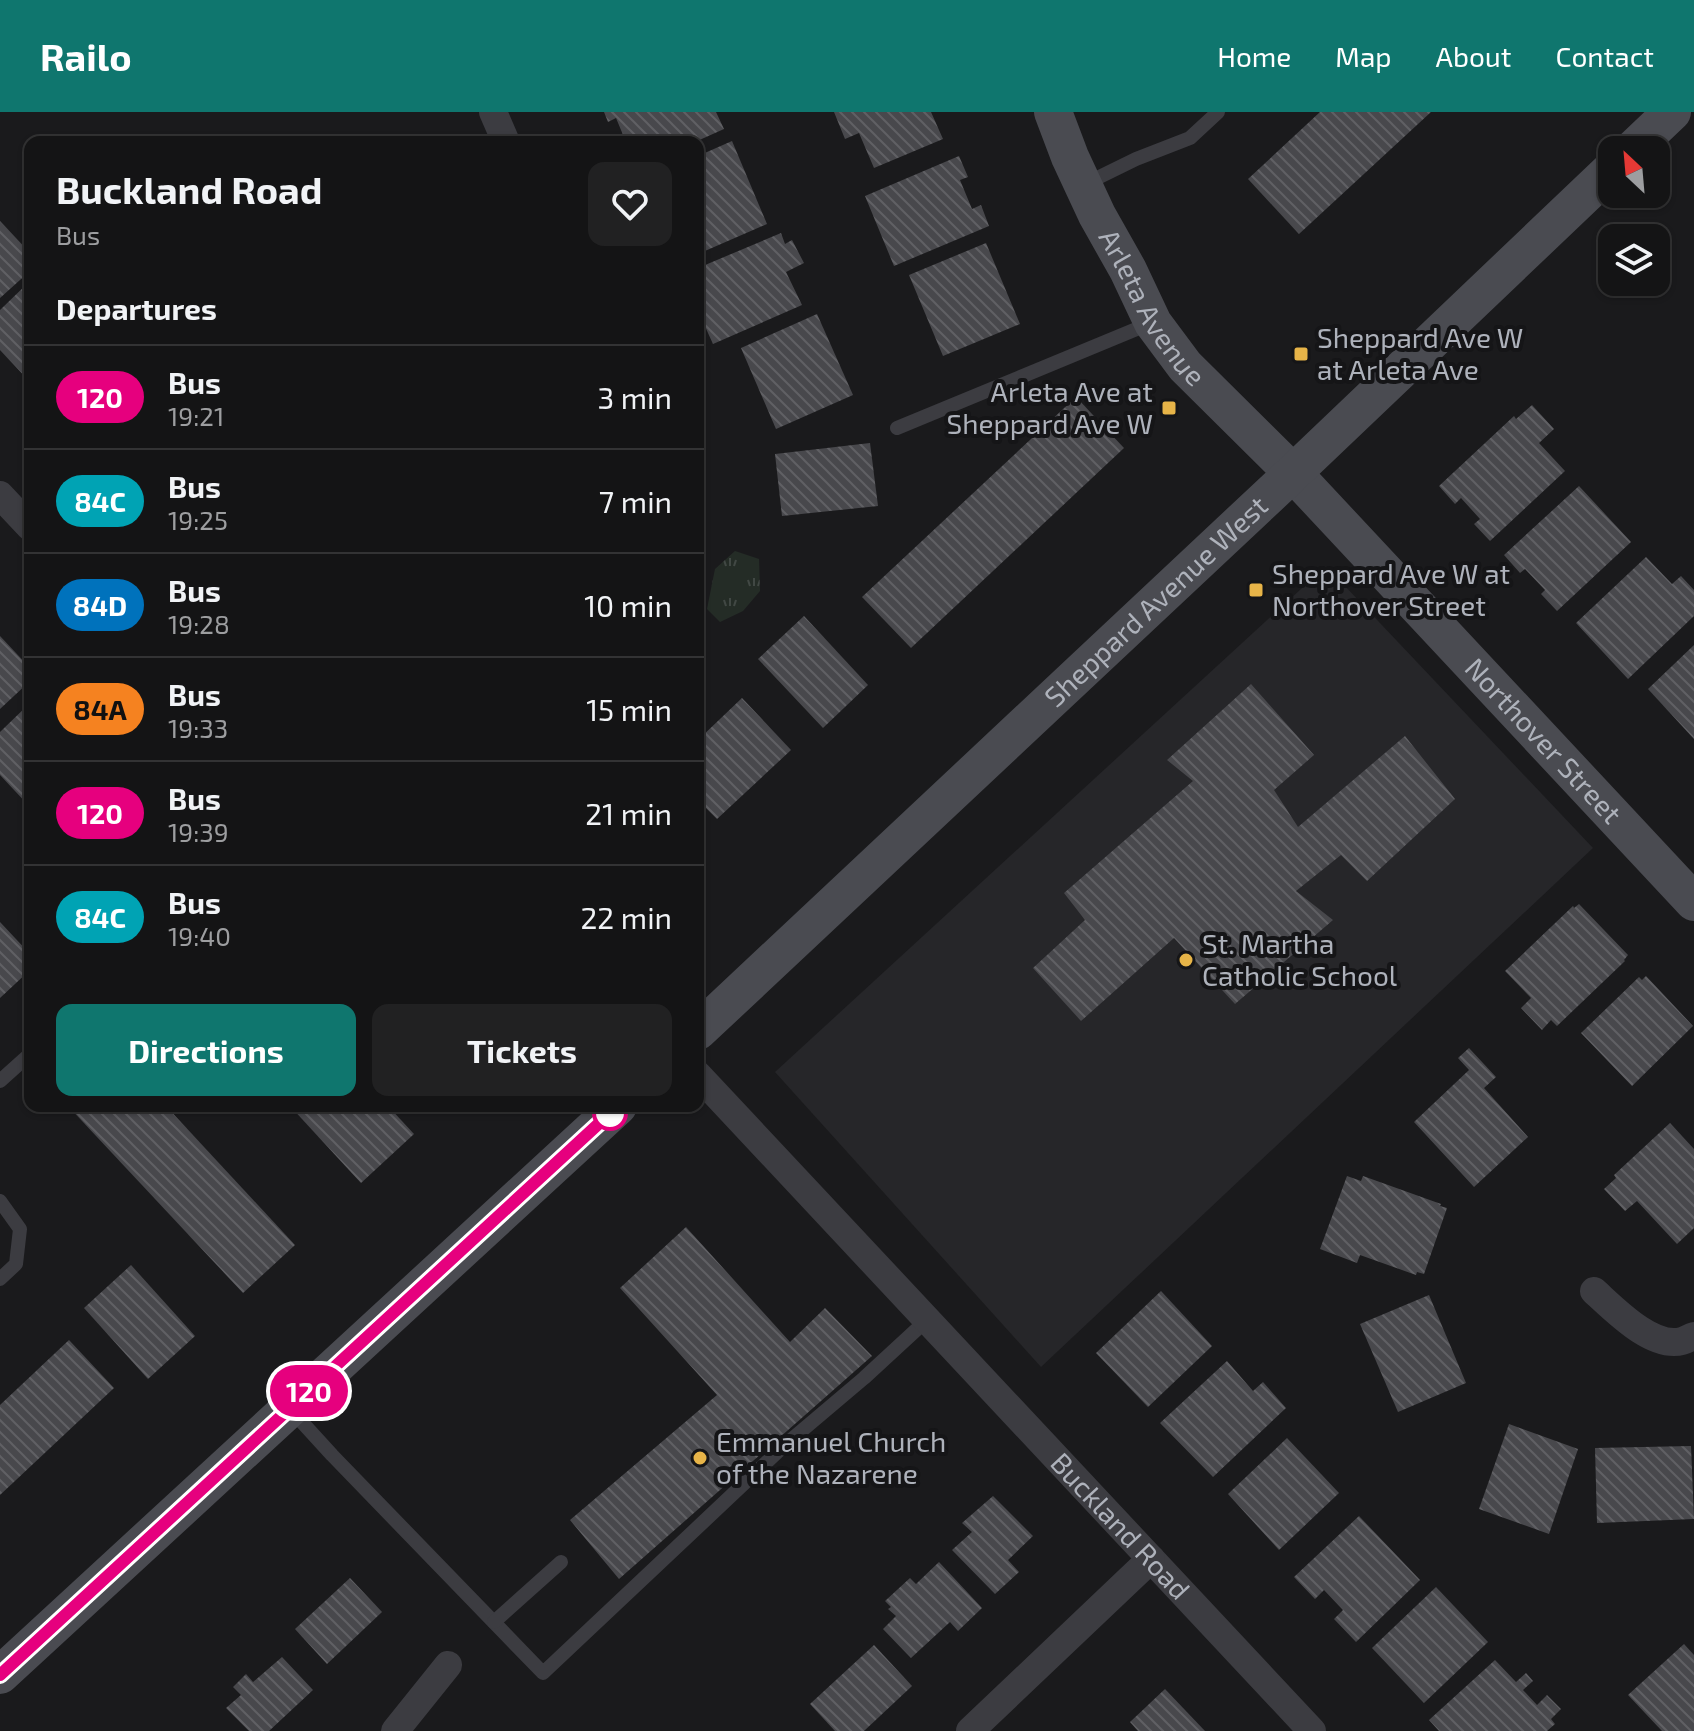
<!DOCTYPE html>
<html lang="en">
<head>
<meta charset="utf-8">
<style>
  :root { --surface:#141415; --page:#212122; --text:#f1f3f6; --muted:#9d9ea0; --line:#333334; --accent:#0f766e }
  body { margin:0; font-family:"Exo 2",sans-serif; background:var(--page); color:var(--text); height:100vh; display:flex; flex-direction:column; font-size:30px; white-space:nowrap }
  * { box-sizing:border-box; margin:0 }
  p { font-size:26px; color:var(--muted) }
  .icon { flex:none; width:44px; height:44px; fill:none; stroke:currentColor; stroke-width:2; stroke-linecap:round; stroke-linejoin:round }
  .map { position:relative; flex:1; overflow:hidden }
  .side { position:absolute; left:24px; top:24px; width:680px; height:976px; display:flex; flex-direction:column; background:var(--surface); border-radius:16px; box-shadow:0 2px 6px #0004,0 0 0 2px var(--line) }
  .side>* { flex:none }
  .badge { padding:0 16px; border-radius:26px; font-size:28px; line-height:52px }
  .needle { width:52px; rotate:334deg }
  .buttons { position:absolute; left:1598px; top:24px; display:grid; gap:16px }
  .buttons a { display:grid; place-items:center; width:72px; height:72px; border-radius:16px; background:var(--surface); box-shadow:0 2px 6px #0004,0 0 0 2px var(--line); font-size:40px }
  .map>.badge { position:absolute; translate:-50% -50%; box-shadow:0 0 0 4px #fff }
  h2 { padding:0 32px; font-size:30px; line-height:72px }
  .round { display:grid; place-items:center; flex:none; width:84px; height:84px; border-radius:16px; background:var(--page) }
  .headline { display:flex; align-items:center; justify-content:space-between; height:136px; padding:0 32px }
  h1 { font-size:38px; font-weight:700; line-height:60px }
  .action { display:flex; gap:16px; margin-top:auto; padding:16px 32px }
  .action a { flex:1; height:92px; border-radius:16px; background:var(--accent); color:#fff; font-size:32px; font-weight:700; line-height:92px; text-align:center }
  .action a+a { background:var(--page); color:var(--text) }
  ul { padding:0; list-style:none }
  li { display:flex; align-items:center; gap:24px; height:104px; padding:0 32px; border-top:2px solid var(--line) }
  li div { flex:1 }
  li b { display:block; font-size:30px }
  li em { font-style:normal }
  li .badge { min-width:88px; font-weight:700; text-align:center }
  header { display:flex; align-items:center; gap:48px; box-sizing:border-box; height:112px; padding:0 40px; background:var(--accent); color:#fff }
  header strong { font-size:38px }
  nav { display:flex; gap:44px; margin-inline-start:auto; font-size:28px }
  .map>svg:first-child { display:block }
</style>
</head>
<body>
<header>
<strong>Railo</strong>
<nav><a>Home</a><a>Map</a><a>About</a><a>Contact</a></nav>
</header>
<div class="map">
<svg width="1694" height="1619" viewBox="0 0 1694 1619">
  <defs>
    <pattern id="park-tufts" width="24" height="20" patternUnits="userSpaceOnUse" patternTransform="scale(2)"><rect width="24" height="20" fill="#242c26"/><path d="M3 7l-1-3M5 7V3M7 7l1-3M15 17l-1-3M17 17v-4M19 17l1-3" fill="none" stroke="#414844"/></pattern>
    <pattern id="building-back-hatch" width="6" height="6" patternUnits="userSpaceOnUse" patternTransform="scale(2)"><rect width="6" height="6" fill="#48484c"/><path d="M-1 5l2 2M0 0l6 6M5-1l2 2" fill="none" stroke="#606064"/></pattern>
  </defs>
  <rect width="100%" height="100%" fill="#1a1a1c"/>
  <polygon fill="#262629" points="1326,454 1593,736 1041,1255 775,960"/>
  <polygon fill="url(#park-tufts)" points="735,439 759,447 760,479 743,499 720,510 707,497 715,457"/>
  <g fill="url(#building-back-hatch)">
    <polygon points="604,0 716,0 724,17 695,30 626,30 616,6 608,10"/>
    <polygon points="834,0 931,0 943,27 874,56 859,21 845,27"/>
    <polygon points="1320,0 1431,0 1299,122 1248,67"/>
    <polygon points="732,29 767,112 698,142 698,44"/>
    <polygon points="959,44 968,65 960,68 972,97 981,93 989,114 894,154 865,84"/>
    <polygon points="0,109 30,141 30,159 0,186"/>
    <polygon points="781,121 785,132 792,128 804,151 786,160 802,193 713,232 698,199 698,156"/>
    <polygon points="986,131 1020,212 943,244 909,163"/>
    <polygon points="30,169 30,270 0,238 0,198"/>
    <polygon points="817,202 853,283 776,317 741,236"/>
    <polygon points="1076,285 1124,336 911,536 862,485"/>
    <polygon points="1532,293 1554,317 1539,331 1565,359 1490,429 1474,412 1480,407 1461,386 1455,392 1439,374 1514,304 1516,307"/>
    <polygon points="870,331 878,394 782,404 775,342"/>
    <polygon points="1579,374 1631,430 1557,499 1541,482 1545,478 1525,457 1520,461 1504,443"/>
    <polygon points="1646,445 1672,472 1681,464 1694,478 1694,504 1628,567 1576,511"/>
    <polygon points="804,504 868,573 823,616 758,547"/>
    <polygon points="0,524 30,556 30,569 0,597"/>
    <polygon points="1694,533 1694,627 1648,577"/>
    <polygon points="1251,572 1314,643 1274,678 1298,715 1405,624 1455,687 1367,769 1341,743 1296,779 1333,808 1235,892 1174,826 1081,909 1033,856 1085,808 1064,781 1193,669 1167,648"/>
    <polygon points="742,586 791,638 717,707 698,688 698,628"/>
    <polygon points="30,591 30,695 0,663 0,620"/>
    <polygon points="1579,792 1628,843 1624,848 1625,849 1557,914 1551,908 1542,918 1521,896 1531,886 1505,859 1573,794 1574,796"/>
    <polygon points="0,810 30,842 30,858 0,886"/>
    <polygon points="1646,864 1693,914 1632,974 1581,921 1639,865 1642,868"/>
    <polygon points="1469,936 1496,965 1484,976 1528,1025 1474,1075 1414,1010 1469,958 1458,946"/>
    <polygon points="68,994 166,994 295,1133 243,1181"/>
    <polygon points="290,994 388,994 414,1022 361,1071"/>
    <polygon points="1670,1011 1694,1037 1694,1116 1677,1132 1637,1089 1625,1099 1604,1077 1616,1066 1614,1063"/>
    <polygon points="1347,1064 1361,1069 1363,1064 1441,1092 1440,1094 1447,1096 1424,1162 1417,1160 1416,1163 1360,1143 1357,1151 1320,1137"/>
    <polygon points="686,1115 790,1230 825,1196 872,1244 619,1467 570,1408 717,1283 620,1176"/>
    <polygon points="131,1153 195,1224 148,1267 84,1196"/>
    <polygon points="1161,1179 1212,1234 1148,1295 1096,1241"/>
    <polygon points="1429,1183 1466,1271 1398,1300 1360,1212"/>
    <polygon points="69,1228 114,1276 0,1383 0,1293"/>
    <polygon points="1227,1249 1253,1279 1263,1270 1286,1296 1213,1365 1160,1311"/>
    <polygon points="1509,1312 1578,1337 1549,1422 1479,1397"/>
    <polygon points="1287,1326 1339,1381 1279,1438 1228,1382"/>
    <polygon points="1691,1334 1694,1407 1597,1411 1595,1336"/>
    <polygon points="993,1384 1033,1424 1008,1448 1019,1460 995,1482 952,1438 972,1420 962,1411"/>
    <polygon points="1359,1404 1420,1468 1356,1530 1334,1507 1343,1498 1324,1478 1315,1487 1294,1465"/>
    <polygon points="939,1450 982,1496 958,1519 950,1510 911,1546 883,1517 896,1504 888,1497 891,1495 885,1489 910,1466 916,1472"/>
    <polygon points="350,1466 382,1500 327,1552 295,1517"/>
    <polygon points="1436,1475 1488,1530 1424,1591 1372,1536"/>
    <polygon points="1684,1532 1694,1543 1694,1619 1662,1619 1628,1583"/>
    <polygon points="874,1533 912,1574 864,1619 835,1619 810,1592"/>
    <polygon points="282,1545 313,1578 269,1619 249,1619 226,1596 241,1583 233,1575 246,1562 253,1570"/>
    <polygon points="1495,1548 1516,1570 1526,1561 1533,1569 1523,1578 1537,1593 1547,1583 1561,1597 1551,1607 1555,1612 1547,1619 1439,1619 1429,1608"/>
    <polygon points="1165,1577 1205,1619 1138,1619 1130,1610"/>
  </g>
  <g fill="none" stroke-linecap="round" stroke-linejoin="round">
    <g stroke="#3c3c41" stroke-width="14">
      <polyline points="1083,73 1136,47 1190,26 1218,0"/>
      <polyline points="897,316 1151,211"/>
      <polyline points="0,969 30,942"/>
      <polyline points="0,1089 20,1117 16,1152 0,1167"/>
      <polyline points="290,1297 332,1343 543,1561 786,1332 864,1266 928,1207"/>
      <polyline points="494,1510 561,1450"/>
    </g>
    <g stroke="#3c3c41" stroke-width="28">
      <polyline points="493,0 506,30"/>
      <polyline points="0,383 30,415"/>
      <path id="s1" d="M698 963 1312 1619"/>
      <path d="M1594 1179C1614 1197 1652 1237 1682 1229 1686 1228 1690 1225 1694 1224"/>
      <polyline points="395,1619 448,1553"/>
      <polyline points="970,1619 1151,1447"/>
    </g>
    <g stroke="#4a4b51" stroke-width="38">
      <path id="s2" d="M1053 0 1070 45 1097 103 1128 158 1153 211 1185 254 1293 361 1694 790"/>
      <polyline points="1632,38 1672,0"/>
      <path id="s3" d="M698 919 1293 361 1612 57"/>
      <polyline points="0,1563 618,994"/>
    </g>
  </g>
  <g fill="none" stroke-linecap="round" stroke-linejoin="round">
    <defs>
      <polyline id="line" points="0,1563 618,994"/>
    </defs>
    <use href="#line" stroke="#fff" stroke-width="18"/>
    <use href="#line" stroke="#e6007e" stroke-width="12"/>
  </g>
  <g fill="#e7b448" stroke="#151517" stroke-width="3">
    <rect x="1293" y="234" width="16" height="16" rx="4"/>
    <rect x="1161" y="288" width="16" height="16" rx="4"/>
    <rect x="1248" y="470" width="16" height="16" rx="4"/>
    <circle cx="1186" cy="848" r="8"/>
    <circle cx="700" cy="1346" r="8"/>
  </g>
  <circle fill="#fff" stroke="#e6007e" stroke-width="4" cx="610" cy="1001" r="16"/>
  <g text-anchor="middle" stroke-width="8" stroke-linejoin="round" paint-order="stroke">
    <g font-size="28" fill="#aeb2bb" stroke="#151517">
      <text dy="10" stroke="none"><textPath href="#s2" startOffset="220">Arleta Avenue</textPath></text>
      <text dy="10" stroke="none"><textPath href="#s3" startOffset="628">Sheppard Avenue West</textPath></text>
      <text dy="10" stroke="none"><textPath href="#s2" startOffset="806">Northover Street</textPath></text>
      <text dy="10" stroke="none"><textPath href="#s1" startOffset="618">Buckland Road</textPath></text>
    </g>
    <g font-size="28" fill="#aeb2bb" stroke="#151517" text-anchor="start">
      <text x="1317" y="236">Sheppard Ave W<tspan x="1317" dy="32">at Arleta Ave</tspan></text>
      <text x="1153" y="290" text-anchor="end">Arleta Ave at<tspan x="1153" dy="32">Sheppard Ave W</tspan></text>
      <text x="1272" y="472">Sheppard Ave W at<tspan x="1272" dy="32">Northover Street</tspan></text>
      <text x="1202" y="842">St. Martha<tspan x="1202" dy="32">Catholic School</tspan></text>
      <text x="716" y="1340">Emmanuel Church<tspan x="716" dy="32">of the Nazarene</tspan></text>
    </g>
  </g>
</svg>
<div class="buttons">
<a><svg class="needle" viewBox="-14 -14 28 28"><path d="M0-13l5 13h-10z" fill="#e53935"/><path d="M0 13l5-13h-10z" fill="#9d9ea0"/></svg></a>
<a><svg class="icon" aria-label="layers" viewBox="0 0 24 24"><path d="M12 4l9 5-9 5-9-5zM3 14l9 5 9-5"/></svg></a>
</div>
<b class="badge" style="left:309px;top:1279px;background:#e6007e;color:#fff">120</b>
<section class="side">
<div class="headline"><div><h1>Buckland Road</h1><p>Bus</p></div><a class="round"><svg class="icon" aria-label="heart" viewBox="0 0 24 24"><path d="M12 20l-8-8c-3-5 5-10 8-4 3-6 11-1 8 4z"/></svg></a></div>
<h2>Departures</h2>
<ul>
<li><span class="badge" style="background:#e6007e;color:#fff">120</span><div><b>Bus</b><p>19:21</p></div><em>3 min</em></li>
<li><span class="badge" style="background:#00a3b4;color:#fff">84C</span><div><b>Bus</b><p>19:25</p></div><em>7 min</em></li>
<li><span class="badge" style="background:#0072bc;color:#fff">84D</span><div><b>Bus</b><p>19:28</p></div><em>10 min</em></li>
<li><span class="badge" style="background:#f58220;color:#111">84A</span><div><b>Bus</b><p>19:33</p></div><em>15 min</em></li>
<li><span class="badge" style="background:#e6007e;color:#fff">120</span><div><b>Bus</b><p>19:39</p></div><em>21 min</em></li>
<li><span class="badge" style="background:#00a3b4;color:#fff">84C</span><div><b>Bus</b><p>19:40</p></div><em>22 min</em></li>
</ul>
<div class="action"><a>Directions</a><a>Tickets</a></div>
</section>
</div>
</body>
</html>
